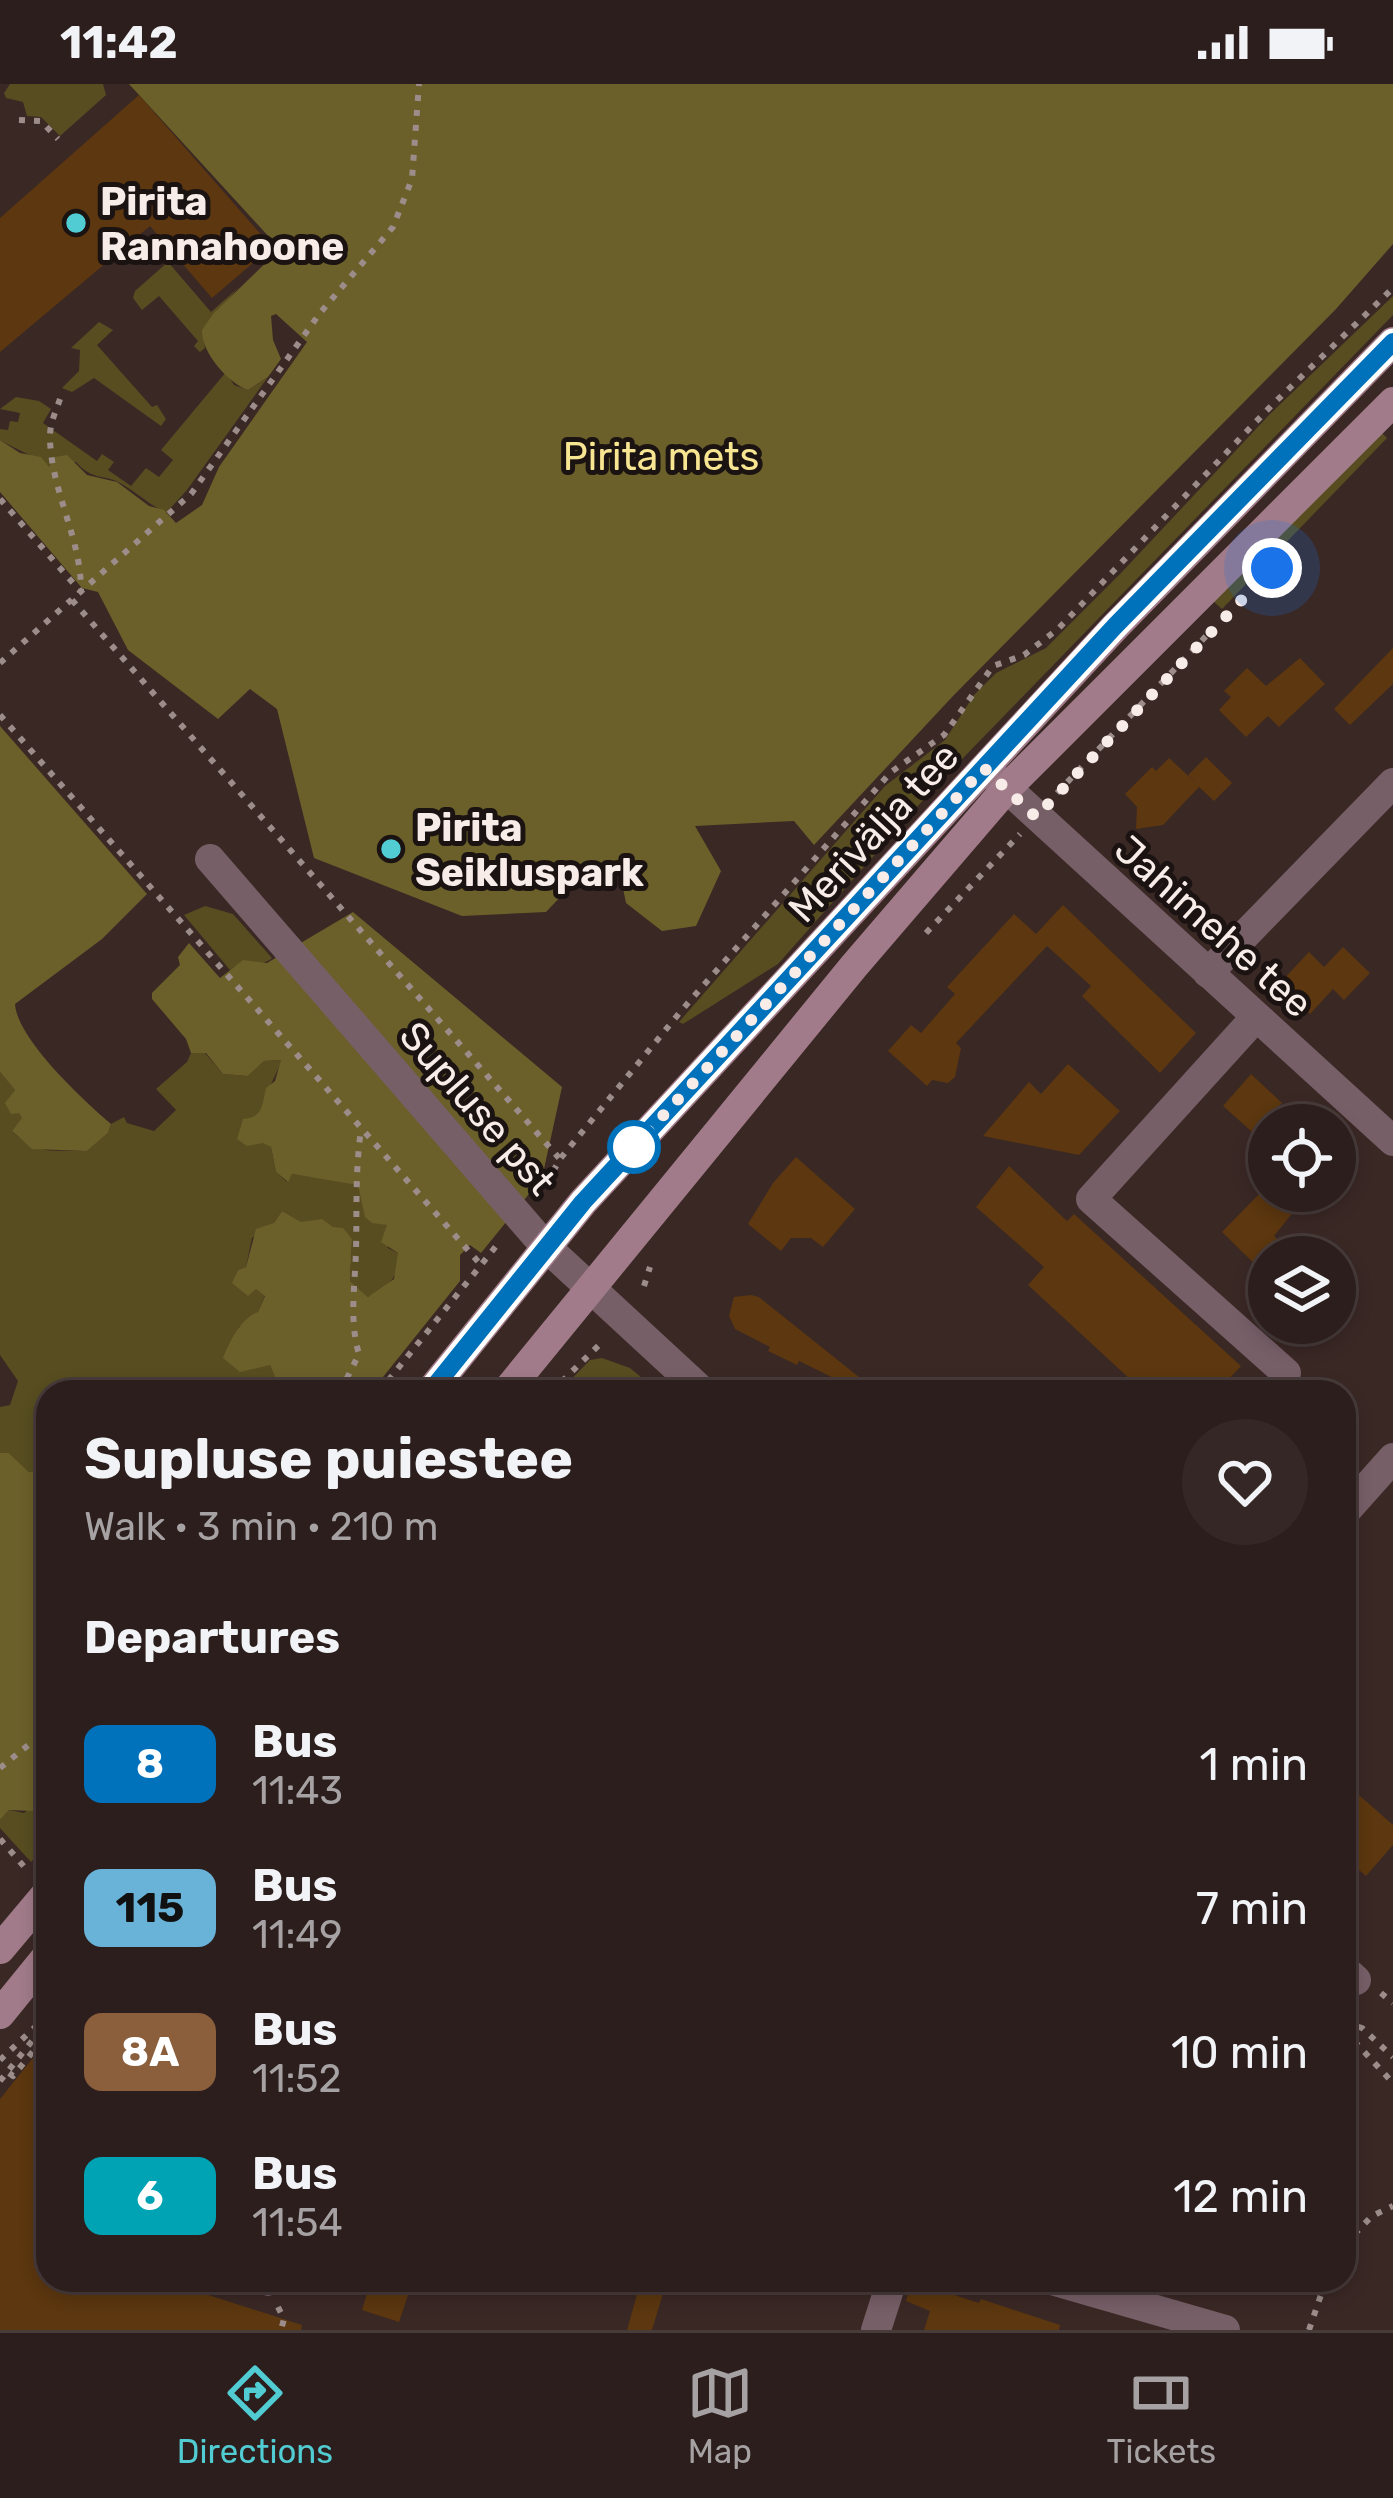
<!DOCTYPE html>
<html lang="en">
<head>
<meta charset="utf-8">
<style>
  :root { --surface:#2c1e1c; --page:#342725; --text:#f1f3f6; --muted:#a6a2a3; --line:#483c3b; --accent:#51ccd3 }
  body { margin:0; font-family:Rubik,sans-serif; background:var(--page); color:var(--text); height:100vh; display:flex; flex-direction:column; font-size:45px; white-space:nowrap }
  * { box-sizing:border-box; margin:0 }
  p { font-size:39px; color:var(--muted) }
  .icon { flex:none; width:66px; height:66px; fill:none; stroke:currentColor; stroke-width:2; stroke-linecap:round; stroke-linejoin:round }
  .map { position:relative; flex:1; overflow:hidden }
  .sheet { position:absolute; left:36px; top:1296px; width:1320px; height:912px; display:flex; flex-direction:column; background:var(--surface); border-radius:36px; box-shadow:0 6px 18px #0003,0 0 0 3px var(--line) }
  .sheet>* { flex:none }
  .badge { padding:0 24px; border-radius:18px; font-size:42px; line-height:78px }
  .fabs { position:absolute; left:1248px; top:1020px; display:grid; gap:24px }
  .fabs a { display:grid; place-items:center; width:108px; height:108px; border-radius:50%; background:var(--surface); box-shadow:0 6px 18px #0003,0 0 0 3px var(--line); font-size:60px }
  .you { position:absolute; width:60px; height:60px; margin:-30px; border:9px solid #fff; border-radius:50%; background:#1a73e8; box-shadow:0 0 0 18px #1a73e833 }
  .map>.badge { position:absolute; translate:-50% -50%; box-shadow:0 0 0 6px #fff }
  h2 { padding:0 48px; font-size:45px; line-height:108px }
  .round { display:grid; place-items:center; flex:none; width:126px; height:126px; border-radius:63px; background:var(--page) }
  .summary { display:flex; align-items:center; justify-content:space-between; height:204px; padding:0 48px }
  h1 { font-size:57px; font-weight:700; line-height:90px }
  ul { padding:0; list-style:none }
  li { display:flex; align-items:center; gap:36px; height:144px; padding:0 48px }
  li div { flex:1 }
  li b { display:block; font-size:45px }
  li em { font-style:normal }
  li .badge { min-width:132px; font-weight:700; text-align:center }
  .status { display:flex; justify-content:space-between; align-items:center; height:84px; padding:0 60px; background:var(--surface); direction:ltr }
  .status svg { height:33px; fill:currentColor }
  .tab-bar { display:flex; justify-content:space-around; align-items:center; height:168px; border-top:3px solid var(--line); background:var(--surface); font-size:33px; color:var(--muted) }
  .tab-bar a { display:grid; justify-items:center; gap:6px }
  .tab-bar .on { color:var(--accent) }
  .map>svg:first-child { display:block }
</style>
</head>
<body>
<div class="status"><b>11:42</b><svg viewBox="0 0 49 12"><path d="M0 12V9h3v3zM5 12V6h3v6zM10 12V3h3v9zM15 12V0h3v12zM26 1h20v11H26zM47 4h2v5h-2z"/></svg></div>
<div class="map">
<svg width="1393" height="2246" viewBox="0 0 1393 2246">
  <rect width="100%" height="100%" fill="#3a2825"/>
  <g fill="#574d20">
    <polygon points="10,0 103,0 106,11 60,52 41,33 27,32 23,18 6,14 4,9"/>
    <polygon points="168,178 211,228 238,204 203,245 205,264 200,268 194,262 198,257 159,212 142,226 133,214 135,207"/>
    <polygon points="1393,212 1393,231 933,705 778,880 683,940 679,938 885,702 945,656 974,611 996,589 1046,564 1121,489 1270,330"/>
    <polygon points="99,238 113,246 97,261 152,323 157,321 166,335 161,342 94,294 72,308 62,304 79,287 80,266 71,264"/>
    <path d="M226 288 234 301 248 306 268 293 187 406 166 429C150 421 137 409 122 400 103 389 94 398 76 378L49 383C33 371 17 366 0 356V345L8 346 10 337 18 338 20 329 0 325 16 313 39 317 51 325 43 339 97 377 102 370 114 378 108 386 131 402 146 384 159 393 173 376 161 366Z"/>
    <polygon points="1380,347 1387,354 1222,525 1213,517"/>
    <path d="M205 822 233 830 272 874C260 885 243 875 230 886L184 831Z"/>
    <path d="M191 969H205L223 990 248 992 264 977 282 976C276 992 264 1010 263 1026L253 1035 263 1058 271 1063 276 1088 287 1098 292 1090 358 1100 365 1120 387 1141 388 1164 398 1169C401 1192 388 1204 368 1213L350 1197 352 1155 333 1143 300 1138 282 1127 274 1139 252 1154 246 1183 238 1186 233 1198 248 1211 256 1204 265 1211 258 1228 239 1243 228 1262 270 1281 276 1294 274 1302 263 1307 238 1303 222 1308H153L134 1300 118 1308H48V1388H29L9 1369H0V1323L10 1321 18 1297 0 1271V988L15 1006 10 1014 23 1034 12 1047C37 1073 54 1065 87 1067L108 1049 111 1040 124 1033 127 1039 154 1047 176 1026 156 1005 187 978Z"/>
    <polygon points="602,1274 630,1284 659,1308 635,1308 629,1302 559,1308 590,1276"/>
    <polygon points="48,1710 48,1760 31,1778 0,1744 0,1736 9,1726 24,1729"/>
  </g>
  <g fill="#6b602a">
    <path d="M129 0H1393V160L1336 225 953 612 814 761 794 737 695 742 721 787 696 842 662 847 626 819 618 780 583 789 546 828 462 832 314 774 277 625 250 605 218 635 128 566 98 508 82 504 0 408V356L20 369 41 373 49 383 55 373 67 371 87 391 117 398 149 422 164 426 176 439 202 421 219 383 307 258 276 230 271 232 273 256 281 275 268 293 248 306C228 299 201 268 202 246L213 230 280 165Z"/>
    <path d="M0 642 147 810 102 855 15 920C17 955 84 1017 111 1040L108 1049 87 1067 32 1065 12 1047 22 1034 19 1029 11 1030 5 1019 15 1006 0 988Z"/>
    <path d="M353 828 562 1003 542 1094 481 1169 470 1161 460 1171V1197L371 1308H222L245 1299 263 1307 274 1302 276 1295 270 1281 240 1288 223 1274C230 1257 240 1235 258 1228L265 1212 256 1205 248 1212 232 1199 238 1186 246 1183 256 1145 274 1139 282 1127 301 1138 322 1135 333 1143 343 1144 352 1155 350 1197 368 1213 394 1195 398 1169 381 1158 387 1141 372 1139 365 1133 358 1101 292 1090 288 1098 276 1088 271 1063 263 1059 247 1062 237 1055 243 1035C263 1034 262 1021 266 1004L275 997 281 976 264 977 248 992 223 990 206 969H191L186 955 152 915V909L180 881 178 873 189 859 220 894 243 876 267 879Z"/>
    <polygon points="0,1369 9,1369 29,1388 48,1388 48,1710 33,1727 9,1726 0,1736"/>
  </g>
  <g fill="#5c370f">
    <polygon points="139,11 272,163 212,214 150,142 0,268 0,134"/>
    <polygon points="1393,564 1393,600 1350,641 1334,625"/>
    <polygon points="1300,574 1325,600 1279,643 1268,632 1246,653 1219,626 1231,613 1224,607 1247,584 1266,602"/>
    <polygon points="1206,673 1232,699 1214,717 1199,703 1163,741 1136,745 1137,723 1125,710 1152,683 1156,687 1169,674 1197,700 1188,691"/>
    <polygon points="1063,821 1196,949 1160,989 1082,912 1091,902 1047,862 956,959 961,964 955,993 948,999 932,996 927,1002 888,967 911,941 921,949 955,910 947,903 1014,830 1036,850"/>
    <polygon points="1343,863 1370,889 1344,916 1333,905 1310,930 1279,900 1309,868 1324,883"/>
    <polygon points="1068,980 1120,1027 1079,1071 983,1052 1029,998 1041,1010"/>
    <polygon points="1251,990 1282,1019 1269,1032 1269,1063 1223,1022"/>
    <polygon points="796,1073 855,1125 823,1163 811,1154 791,1154 781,1167 748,1140 773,1099"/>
    <polygon points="1009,1082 1067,1137 1074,1130 1241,1282 1217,1308 1144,1308 1028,1201 1044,1183 976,1123"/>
    <polygon points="1262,1107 1310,1107 1274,1152 1298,1173 1269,1173 1269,1194 1222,1148"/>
    <polygon points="751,1211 759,1213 864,1297 858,1306 799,1277 797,1281 768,1267 770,1263 735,1245 729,1232 734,1213"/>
    <polygon points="1344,1698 1393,1741 1393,1761 1366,1792 1344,1773"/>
    <polygon points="48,1955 48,2196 204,2196 199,2208 302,2241 301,2246 0,2246 0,2015"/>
    <polygon points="371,2196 413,2196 399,2238 362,2226"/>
    <polygon points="641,2196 667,2196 652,2246 627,2246"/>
    <polygon points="911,2197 979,2219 981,2215 1060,2241 1059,2246 924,2246 930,2227 906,2217"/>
  </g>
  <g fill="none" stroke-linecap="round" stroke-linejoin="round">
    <g stroke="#9c8d8a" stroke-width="6" stroke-dasharray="6 9" stroke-linecap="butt">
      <polyline points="19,36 41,37 58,55"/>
      <path d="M60 315C56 327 50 339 50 352 50 406 82 454 81 509"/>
      <polyline points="0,415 80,507"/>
      <polyline points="72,516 559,1074"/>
      <polyline points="0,579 191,410 320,229 393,143 412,95 419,0"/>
      <polyline points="0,631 481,1181"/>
      <polyline points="1057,709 1209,549"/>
      <polyline points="926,849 1020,750"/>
      <polyline points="546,1100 560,1075 681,927 891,688 944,651 993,582 1024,571 1058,545 1271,322 1393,204"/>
      <polyline points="644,1202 650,1183"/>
      <path d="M340 1308 359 1270C349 1237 355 1201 356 1167 357 1124 355 1088 361 1046"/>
      <polyline points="379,1308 501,1156"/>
      <polyline points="551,1308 599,1261"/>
      <polyline points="0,1684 48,1645"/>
      <polyline points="0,1755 27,1786"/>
      <polyline points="1381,1909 1393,1919"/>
      <polyline points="1344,1938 1362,1944 1393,1973"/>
      <polyline points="1344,1946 1393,1999"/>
      <polyline points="0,1976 48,1931"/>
      <polyline points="9,1989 13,1992 35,1965 38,1967"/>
      <polyline points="0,1997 48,1937"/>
      <polyline points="1344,2161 1372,2132 1393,2122"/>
      <polyline points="278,2223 284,2235 281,2246"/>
      <polyline points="1309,2246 1326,2196"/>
    </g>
    <polyline stroke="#775f68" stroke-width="16" points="245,2196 268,2204"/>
    <g stroke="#775f68" stroke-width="30">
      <polyline points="989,688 1393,1057"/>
      <polyline points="210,775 545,1162 703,1308"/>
      <polyline points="1208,889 1393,699"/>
      <polyline points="1256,933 1091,1115 1286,1289"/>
      <polyline points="1344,1429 1393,1374"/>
      <polyline points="1344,1885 1356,1896"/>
      <polyline points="1052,2196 1225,2246"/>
      <polyline points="876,2246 892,2196"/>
    </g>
    <g stroke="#a17b89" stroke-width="30">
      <polyline points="430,1308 583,1118 1115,543 1393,258"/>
      <polyline points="506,1308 854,882 1006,705 1393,318"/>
      <polyline points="0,1865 48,1808"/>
      <polyline points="0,1930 48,1871"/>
    </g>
  </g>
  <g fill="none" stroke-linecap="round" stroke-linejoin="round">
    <defs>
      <polyline id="line" points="430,1308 583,1118 1115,542 1393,258"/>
    </defs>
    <use href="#line" stroke="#fff" stroke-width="27"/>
    <use href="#line" stroke="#0072bc" stroke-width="18"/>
    <polyline stroke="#f8ece9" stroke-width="12" stroke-dasharray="0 21.6" points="634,1063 984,684 1036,733 1272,484"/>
  </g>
  <g fill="#51ccd3" stroke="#1b1312" stroke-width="4.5">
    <circle cx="76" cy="139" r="12"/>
    <circle cx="391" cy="765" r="12"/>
  </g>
  <circle fill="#fff" stroke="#0072bc" stroke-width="6" cx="634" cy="1063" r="24"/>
  <g text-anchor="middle" stroke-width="10" stroke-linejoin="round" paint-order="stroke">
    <g font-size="39" font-weight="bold" fill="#f8ece9" stroke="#1b1312" text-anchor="start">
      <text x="100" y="131">Pirita<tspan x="100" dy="45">Rannahoone</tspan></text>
      <text x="415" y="757">Pirita<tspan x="415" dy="45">Seikluspark</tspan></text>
    </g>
    <g font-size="39" fill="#f7e592" stroke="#1b1312">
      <text x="661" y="386">Pirita mets</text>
    </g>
    <g font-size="39" fill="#f8ece9" stroke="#1b1312">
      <text transform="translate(873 748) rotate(-47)" y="14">Merivälja tee</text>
      <text transform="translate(1214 842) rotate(42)" y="14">Jahimehe tee</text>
      <text transform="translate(478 1024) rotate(49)" y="14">Supluse pst</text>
    </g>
  </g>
</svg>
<div class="fabs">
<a><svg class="icon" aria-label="locate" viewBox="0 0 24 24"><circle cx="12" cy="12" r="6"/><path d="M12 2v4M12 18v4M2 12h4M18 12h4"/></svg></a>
<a><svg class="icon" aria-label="layers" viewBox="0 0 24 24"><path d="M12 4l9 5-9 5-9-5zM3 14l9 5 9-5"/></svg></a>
</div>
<div class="you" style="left:1272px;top:484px"></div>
<section class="sheet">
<div class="summary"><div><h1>Supluse puiestee</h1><p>Walk · 3 min · 210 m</p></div><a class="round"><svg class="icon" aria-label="heart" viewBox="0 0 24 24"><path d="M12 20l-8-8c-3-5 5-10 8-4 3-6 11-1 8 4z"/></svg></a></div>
<h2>Departures</h2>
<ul>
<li><span class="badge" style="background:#0072bc;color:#fff">8</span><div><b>Bus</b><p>11:43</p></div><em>1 min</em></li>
<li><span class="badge" style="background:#69b3d9;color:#111">115</span><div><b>Bus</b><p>11:49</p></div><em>7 min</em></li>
<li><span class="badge" style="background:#8b5e3c;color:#fff">8A</span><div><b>Bus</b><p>11:52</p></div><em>10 min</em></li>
<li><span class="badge" style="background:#00a3b4;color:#fff">6</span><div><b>Bus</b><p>11:54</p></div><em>12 min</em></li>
</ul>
</section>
</div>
<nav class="tab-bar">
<a class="on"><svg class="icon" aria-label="directions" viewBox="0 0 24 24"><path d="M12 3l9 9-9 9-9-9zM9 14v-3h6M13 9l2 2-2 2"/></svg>Directions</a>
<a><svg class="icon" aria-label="map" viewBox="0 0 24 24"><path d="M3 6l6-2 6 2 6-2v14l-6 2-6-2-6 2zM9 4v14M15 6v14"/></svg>Map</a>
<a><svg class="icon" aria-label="tickets" viewBox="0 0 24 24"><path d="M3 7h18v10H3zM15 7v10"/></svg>Tickets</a>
</nav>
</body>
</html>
